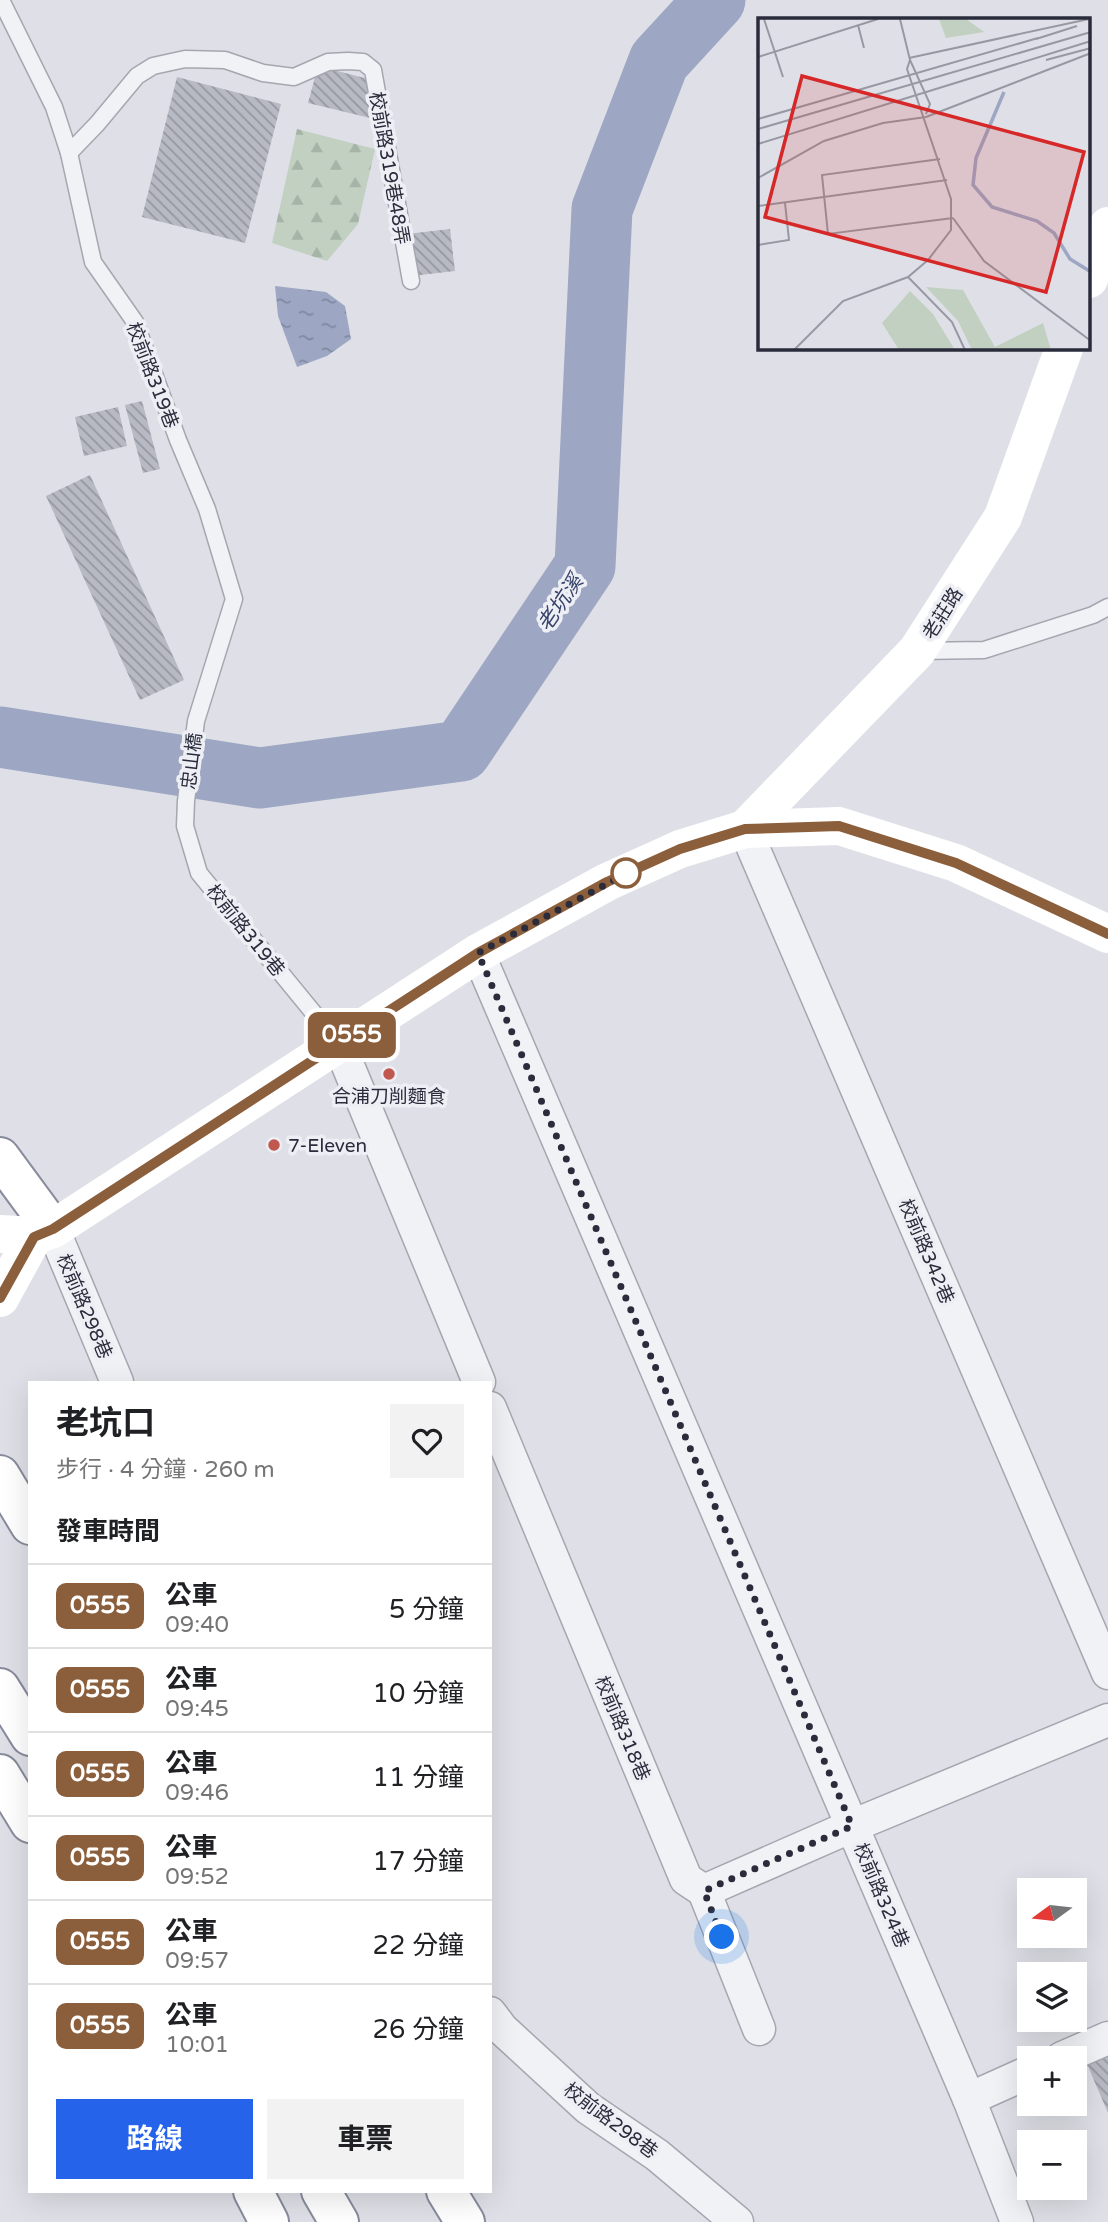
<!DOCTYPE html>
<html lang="zh-TW">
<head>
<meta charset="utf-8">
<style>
  :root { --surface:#fff; --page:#f2f2f2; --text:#202124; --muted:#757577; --line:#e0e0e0; --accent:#2563eb }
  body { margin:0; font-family:"Varela Round","Noto Sans TC",sans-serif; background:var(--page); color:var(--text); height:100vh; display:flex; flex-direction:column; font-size:26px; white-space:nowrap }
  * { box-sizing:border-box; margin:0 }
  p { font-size:23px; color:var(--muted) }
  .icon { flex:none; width:38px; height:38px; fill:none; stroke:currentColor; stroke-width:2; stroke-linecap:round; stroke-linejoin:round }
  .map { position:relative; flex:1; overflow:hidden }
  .panel { position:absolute; left:28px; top:1381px; width:464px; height:812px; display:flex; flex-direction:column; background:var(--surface); border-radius:0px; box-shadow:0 7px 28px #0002 }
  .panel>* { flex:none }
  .badge { padding:0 14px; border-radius:10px; font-size:24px; line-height:46px }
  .needle { width:46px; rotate:255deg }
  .controls { position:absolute; left:1017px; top:1878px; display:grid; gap:14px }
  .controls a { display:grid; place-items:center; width:70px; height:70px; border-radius:0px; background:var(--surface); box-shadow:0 7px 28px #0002; font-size:35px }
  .you { position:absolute; width:35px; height:35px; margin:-18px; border:5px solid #fff; border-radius:50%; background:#1a73e8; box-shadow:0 0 0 10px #1a73e833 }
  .map>.badge { position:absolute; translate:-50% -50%; box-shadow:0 0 0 4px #fff }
  h2 { padding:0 28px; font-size:26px; line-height:63px }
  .round { display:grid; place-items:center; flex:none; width:74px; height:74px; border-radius:0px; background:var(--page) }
  .headline { display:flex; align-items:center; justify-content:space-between; height:119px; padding:0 28px }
  h1 { font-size:33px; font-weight:700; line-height:52px }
  .button { display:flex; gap:14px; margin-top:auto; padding:14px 28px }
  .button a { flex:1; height:80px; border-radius:0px; background:var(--accent); color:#fff; font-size:28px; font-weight:700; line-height:80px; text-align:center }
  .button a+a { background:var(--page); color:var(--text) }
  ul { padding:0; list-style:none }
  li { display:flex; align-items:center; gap:21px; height:84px; padding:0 28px; border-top:2px solid var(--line) }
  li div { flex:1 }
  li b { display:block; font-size:26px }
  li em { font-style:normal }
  li .badge { min-width:77px; font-weight:700; text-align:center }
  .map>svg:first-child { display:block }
</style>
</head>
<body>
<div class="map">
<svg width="1108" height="2222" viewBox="0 0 1108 2222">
  <defs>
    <pattern id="forest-firs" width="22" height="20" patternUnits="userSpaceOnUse" patternTransform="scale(1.75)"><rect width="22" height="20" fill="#c1d0c1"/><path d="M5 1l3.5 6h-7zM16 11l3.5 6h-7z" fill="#a6b3a7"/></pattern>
    <pattern id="water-ripples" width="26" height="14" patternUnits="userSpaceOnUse" patternTransform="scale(1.75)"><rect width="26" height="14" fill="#9da7c3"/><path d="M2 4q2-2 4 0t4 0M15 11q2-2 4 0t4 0" fill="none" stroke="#8088a0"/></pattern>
    <pattern id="building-back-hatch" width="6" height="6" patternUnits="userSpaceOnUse" patternTransform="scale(1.75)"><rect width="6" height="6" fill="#b7b9c3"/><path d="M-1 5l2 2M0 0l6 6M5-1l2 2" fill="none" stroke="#9597a0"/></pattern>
  </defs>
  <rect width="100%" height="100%" fill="#dfe0e7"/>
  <polygon fill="url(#forest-firs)" points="297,129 375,149 358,224 327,261 272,243"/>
  <polygon fill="url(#water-ripples)" points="275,286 326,292 345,306 351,339 327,356 297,367 278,316"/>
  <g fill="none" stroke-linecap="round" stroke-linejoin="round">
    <polyline stroke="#9da7c3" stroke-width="61" points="0,737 260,778 461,751 585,566 602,209 659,61 715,0"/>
  </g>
  <g fill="url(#building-back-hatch)">
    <polygon points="318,66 380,82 370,118 308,103"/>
    <polygon points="177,77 281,104 245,243 142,217"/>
    <polygon points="450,229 455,271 403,277 398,235"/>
    <polygon points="142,401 160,469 143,473 125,405"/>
    <polygon points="118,407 127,446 84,456 75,417"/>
    <polygon points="90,475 184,680 140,700 46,496"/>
    <polygon points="1108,2040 1108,2113 1081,2050"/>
  </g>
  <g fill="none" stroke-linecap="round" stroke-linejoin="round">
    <defs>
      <g id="lane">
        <polyline points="1,0 54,107 69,153 93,262 135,322 178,440 207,509 234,599 196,721 186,801 185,826 199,873 339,1044"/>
        <polyline points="69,153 97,124 137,76 153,66 185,59 225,60 263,73 294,77 328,62 348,61 363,62 373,70 411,281"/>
        <polyline points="918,651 984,650 1093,615 1108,607"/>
      </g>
      <g id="street">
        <polyline points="745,829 1108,1673"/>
        <polyline points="478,953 969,2099 1017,2222"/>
        <polyline points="339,1044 479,1382"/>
        <polyline points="53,1229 117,1382"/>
        <polyline points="490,1408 686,1879 704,1891 852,1826 1108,1720"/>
        <polyline points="704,1891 759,2029"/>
        <polyline points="490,2013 502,2029 588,2108 657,2155 737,2222"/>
        <polyline points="1062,2058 1108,2038"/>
        <polyline points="969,2099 1029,2072"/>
      </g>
      <g id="highway">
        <polyline points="0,1157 53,1229"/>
        <polyline points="0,1475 30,1525"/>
        <polyline points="0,1688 30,1736"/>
        <polyline points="0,1774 30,1823"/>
        <polyline points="253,2191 269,2222"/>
        <polyline points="321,2191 339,2222"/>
        <polyline points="446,2191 465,2222"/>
      </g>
    </defs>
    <use href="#lane" stroke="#a5a6b0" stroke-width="19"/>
    <use href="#street" stroke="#a5a6b0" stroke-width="35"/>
    <use href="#highway" stroke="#888b9c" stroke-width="42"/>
    <use href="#lane" stroke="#f1f2f5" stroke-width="16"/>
    <use href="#street" stroke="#f1f2f5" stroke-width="32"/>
    <g stroke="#fff" stroke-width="38">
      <polyline points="1089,279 1108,226"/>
      <polyline points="745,829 917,651 1003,517 1064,348"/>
      <polyline points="0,1234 34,1236 53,1229 478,953 607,882 680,849 745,829 839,826 956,863 1108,934"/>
      <polyline points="0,1298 34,1236"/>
    </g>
    <use href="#highway" stroke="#fff" stroke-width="38"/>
  </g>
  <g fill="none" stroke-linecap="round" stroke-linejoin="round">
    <defs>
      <polyline id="line" points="0,1298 34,1237 53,1229 478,953 607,882 680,849 745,829 839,826 956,863 1108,934"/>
    </defs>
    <use href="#line" stroke="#fff" stroke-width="16"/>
    <use href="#line" stroke="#8b5e3c" stroke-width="10"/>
    <polyline stroke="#2a2c3c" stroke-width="7" stroke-dasharray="0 12.6" points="626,873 631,871 478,953 852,1826 704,1891 722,1937"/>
  </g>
  <circle fill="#fff" stroke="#8b5e3c" stroke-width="3.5" cx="626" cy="873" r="14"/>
  <g fill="#c05850" stroke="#eeeff5" stroke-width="2.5">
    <circle cx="389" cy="1074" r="7"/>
    <circle cx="274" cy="1145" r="7"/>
  </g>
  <g text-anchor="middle" stroke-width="7" stroke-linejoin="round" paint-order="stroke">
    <g font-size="19" fill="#2a2c3c" stroke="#eeeff5">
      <text transform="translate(390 168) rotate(80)" y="7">校前路319巷48弄</text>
      <text transform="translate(153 375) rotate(69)" y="7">校前路319巷</text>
      <text transform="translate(942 613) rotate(-58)" y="7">老莊路</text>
      <text transform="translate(191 761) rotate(-83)" y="7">忠山橋</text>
      <text transform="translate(246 930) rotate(51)" y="7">校前路319巷</text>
      <text transform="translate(927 1251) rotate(67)" y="7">校前路342巷</text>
      <text transform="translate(85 1306) rotate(67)" y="7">校前路298巷</text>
      <text transform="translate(623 1728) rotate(67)" y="7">校前路318巷</text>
      <text transform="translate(882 1895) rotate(67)" y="7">校前路324巷</text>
      <text transform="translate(611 2120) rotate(37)" y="7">校前路298巷</text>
    </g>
    <g font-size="19" fill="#2a2c3c" stroke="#eeeff5">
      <text x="389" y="1103">合浦刀削麵食</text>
      <text x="288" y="1152" text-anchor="start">7-Eleven</text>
    </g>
    <g font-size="21" font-style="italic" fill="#38436c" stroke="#eeeff5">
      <text transform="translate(560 603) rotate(-56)" y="7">老坑溪</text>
    </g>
  </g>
  <g transform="translate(758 18)">
    <rect width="332" height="332" fill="#dfe0e7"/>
    <path d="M181 1H208L226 14 188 20Z" fill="#c1d0c1"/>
    <path d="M168 269 205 272 237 329 285 305 293 332H214L200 303ZM152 273 175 296 197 332H141L124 305Z" fill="#c1d0c1"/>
    <path fill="none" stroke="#9da7c3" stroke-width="3.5" d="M246 74 218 140 215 167 234 189 279 203 296 215 312 241 333 254"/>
    <path fill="none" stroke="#9798a3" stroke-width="2" d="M6 1 25 59M142 1 152 42 172 86 168 96M100 7 106 30M278 21 319 8M0 39 120 1M151 40 331 1M288 42 333 30M168 99 333 35M0 101 280 20M0 111 333 14M0 126 333 23M182 141 64 157 70 216 195 200M0 160 66 123 125 105 168 99M0 188 189 162M195 200 226 243 333 323M0 227 31 222 27 185M150 259 194 304 207 332M36 332 85 283 150 259 170 242 193 212V181L149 51 152 42"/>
    <path fill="#d62828" fill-opacity="0.15" stroke="#d62828" stroke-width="3.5" d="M44 58 326 134 288 274 7 199Z"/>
    <rect width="332" height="332" fill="none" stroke="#2a2c3c" stroke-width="3.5"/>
  </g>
</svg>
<div class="controls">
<a><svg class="needle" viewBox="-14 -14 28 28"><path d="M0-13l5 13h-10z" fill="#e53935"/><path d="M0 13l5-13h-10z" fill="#757577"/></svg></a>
<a><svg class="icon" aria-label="layers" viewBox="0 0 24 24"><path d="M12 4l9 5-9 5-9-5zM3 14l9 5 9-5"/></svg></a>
<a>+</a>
<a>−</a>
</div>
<div class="you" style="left:722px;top:1937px"></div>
<b class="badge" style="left:352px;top:1035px;background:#8b5e3c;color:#fff">0555</b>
<section class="panel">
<div class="headline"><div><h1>老坑口</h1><p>步行 · 4 分鐘 · 260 m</p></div><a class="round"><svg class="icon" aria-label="heart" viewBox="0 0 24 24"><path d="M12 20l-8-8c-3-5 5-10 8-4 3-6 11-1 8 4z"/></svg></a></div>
<h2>發車時間</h2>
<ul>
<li><span class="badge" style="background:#8b5e3c;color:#fff">0555</span><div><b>公車</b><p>09:40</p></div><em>5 分鐘</em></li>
<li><span class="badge" style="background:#8b5e3c;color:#fff">0555</span><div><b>公車</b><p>09:45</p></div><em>10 分鐘</em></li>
<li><span class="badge" style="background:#8b5e3c;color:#fff">0555</span><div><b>公車</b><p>09:46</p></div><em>11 分鐘</em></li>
<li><span class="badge" style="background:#8b5e3c;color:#fff">0555</span><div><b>公車</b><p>09:52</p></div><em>17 分鐘</em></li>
<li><span class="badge" style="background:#8b5e3c;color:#fff">0555</span><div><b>公車</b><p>09:57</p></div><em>22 分鐘</em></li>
<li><span class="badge" style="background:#8b5e3c;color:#fff">0555</span><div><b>公車</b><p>10:01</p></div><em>26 分鐘</em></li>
</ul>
<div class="button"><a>路線</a><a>車票</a></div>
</section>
</div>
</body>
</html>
